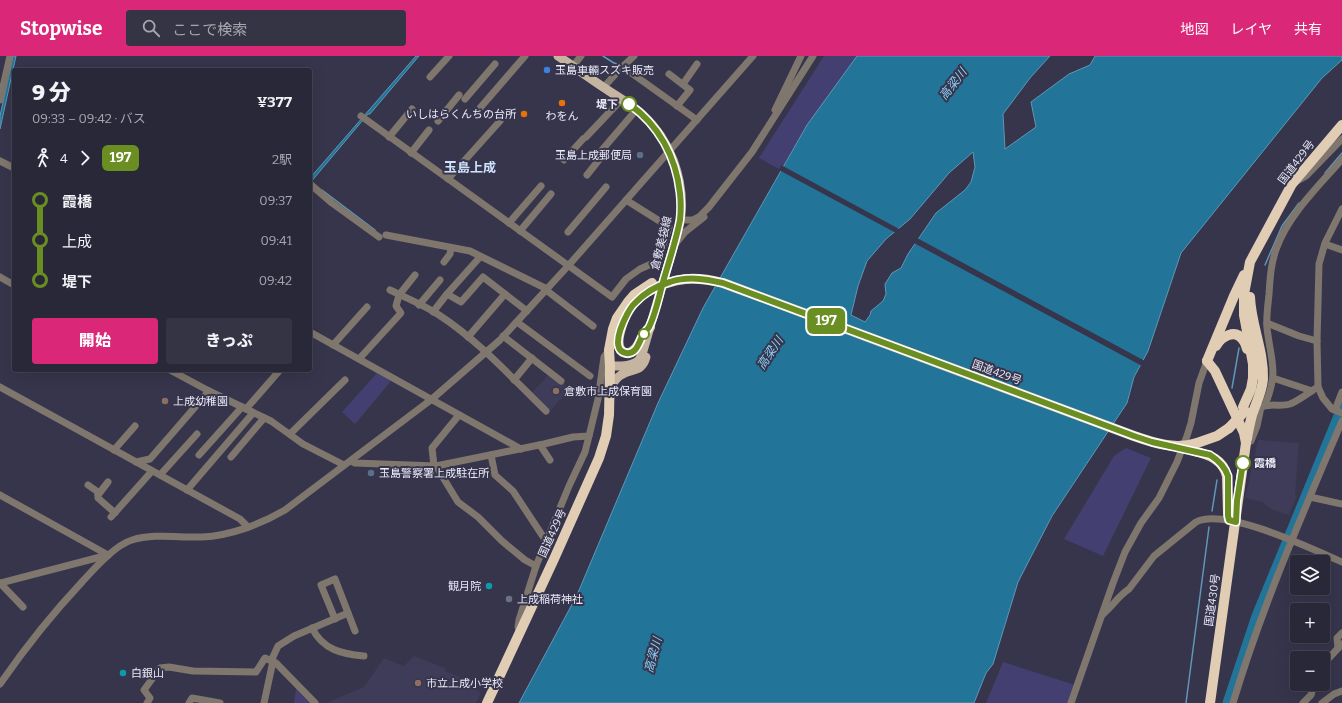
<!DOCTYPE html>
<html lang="ja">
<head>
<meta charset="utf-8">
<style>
  :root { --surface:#282839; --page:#343444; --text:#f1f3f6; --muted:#a5a6ae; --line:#444453; --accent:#db2777 }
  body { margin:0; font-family:Bitter,"Noto Sans JP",serif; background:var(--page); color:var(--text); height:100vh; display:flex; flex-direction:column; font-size:15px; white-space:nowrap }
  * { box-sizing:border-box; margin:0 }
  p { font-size:13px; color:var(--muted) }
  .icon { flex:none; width:22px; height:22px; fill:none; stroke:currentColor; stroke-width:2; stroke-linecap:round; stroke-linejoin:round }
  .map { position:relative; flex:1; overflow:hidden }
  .details { position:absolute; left:12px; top:12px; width:300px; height:304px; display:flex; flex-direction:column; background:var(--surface); border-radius:4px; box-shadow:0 4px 16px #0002,0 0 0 1px var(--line) }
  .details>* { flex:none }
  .badge { padding:0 8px; border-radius:6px; font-size:14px; line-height:26px }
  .tools { position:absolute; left:1290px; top:499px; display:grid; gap:8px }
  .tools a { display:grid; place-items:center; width:40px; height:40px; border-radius:4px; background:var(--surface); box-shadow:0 4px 16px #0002,0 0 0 1px var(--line); font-size:20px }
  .map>.badge { position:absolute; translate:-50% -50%; box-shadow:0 0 0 2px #fff }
  .legs { display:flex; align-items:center; gap:6px; height:44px; padding:0 20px; font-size:13px }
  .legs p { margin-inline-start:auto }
  .summary { display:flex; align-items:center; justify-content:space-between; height:68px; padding:0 20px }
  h1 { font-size:22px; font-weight:800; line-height:30px }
  .action { display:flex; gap:8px; margin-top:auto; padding:8px 20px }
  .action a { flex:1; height:46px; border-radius:4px; background:var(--accent); color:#fff; font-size:16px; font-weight:800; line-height:46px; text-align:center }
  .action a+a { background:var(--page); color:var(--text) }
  ul { padding:0 20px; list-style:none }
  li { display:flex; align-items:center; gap:14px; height:40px; font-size:15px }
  li i { display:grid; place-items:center; width:6px; height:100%; margin:0 5px; background:currentColor }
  li i::after { content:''; width:10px; height:10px; margin:-5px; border:3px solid; border-radius:50%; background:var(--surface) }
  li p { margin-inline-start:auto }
  li:first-child i { background:linear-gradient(#0000 50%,currentColor 0) }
  li:last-child i { background:linear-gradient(currentColor 50%,#0000 0) }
  header { display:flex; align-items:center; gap:24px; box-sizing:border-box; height:56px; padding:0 20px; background:var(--accent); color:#fff }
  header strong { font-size:19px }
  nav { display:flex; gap:22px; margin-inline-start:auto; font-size:14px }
  .search { width:280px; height:36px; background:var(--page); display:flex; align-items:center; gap:10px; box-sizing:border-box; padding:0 14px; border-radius:4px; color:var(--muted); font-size:15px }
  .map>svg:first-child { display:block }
</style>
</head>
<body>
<header>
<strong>Stopwise</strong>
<div class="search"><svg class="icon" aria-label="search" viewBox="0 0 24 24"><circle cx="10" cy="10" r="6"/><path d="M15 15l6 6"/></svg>ここで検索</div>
<nav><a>地図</a><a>レイヤ</a><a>共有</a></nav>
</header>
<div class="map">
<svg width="1342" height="647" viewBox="0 0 1342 647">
  <rect width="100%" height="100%" fill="#36354c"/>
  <g fill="#3e3c59">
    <polygon points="550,317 570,333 550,355 531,338"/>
    <polygon points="1258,384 1299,387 1295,439 1297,440 1289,459 1271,453 1262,446 1245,442"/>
    <polygon points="414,600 445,612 445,615 466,624 481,637 476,647 326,647 364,631 384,602 404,610"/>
  </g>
  <g fill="#443f71">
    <polygon points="824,0 857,0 807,69 781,114 759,102"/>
    <polygon points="377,317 391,325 355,368 342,356"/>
    <polygon points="1126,392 1151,402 1103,500 1064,483 1114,400"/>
    <polygon points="1003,606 1075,629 1069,647 986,647"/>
    <polygon points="296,633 310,647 294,647"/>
  </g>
  <g fill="#237499" stroke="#5f97b6" fill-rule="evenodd">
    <polygon points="13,0 16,0 0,73 0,60"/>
    <polygon points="416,0 419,0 370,58 368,58 310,127 310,122"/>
    <path d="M857 0H1050L1030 22 1003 58 1005 93 1036 71 1031 46 1069 18 1090 9 1095 0H1342V4L1322 22 1181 197 1148 295 1134 321 1127 347 1052 460 1018 526 993 608 986 617 974 647H519L577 539 658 347 703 252 807 69ZM973 96 975 111 971 126 965 134 936 157 908 198 901 212 892 217 885 228 886 238 883 245 871 255 870 259 865 266 851 259 858 230 867 205 886 183 910 163 949 117Z"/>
  </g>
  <g fill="#36354c">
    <polygon points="781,109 901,174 896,177 779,114"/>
    <polygon points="917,182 1145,305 1142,310 914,187"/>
  </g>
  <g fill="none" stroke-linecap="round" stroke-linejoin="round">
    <g stroke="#5f97b6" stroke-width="1.5">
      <polyline points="603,0 614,7 621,9"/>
      <polyline points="1325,117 1342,97"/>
      <polyline points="322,134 375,174"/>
      <polyline points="1265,209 1282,170 1299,147"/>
      <polyline points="1232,332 1239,292"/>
      <polyline points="1212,455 1217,424"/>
      <polyline points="1186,647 1209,471"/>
    </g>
    <polyline stroke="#237499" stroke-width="9" points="1227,647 1256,560 1342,350"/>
    <g stroke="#7f776d" stroke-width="7">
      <polyline points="573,10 581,0"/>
      <polyline points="623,11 697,64"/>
      <polyline points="669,18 690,34 677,50"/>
      <polyline points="430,21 449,0"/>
      <polyline points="683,28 697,8"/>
      <polyline points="603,32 620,13 634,0"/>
      <polyline points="465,43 495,8"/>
      <polyline points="0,44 10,0"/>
      <polyline points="480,52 525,0"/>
      <polyline points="775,54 801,0"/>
      <polyline points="361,60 612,241 626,223 640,213 658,205 669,171 626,144"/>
      <polyline points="438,65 459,39"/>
      <polyline points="389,81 412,53"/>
      <polyline points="586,81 622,43"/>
      <polyline points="411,97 429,74"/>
      <polyline points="564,104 583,83"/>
      <polyline points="0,105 14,112"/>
      <polyline points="587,119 602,100 602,94 637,53"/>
      <polyline points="448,123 500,65"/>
      <polyline points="1297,125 1306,120 1342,83"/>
      <polyline points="310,128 332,147 379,181"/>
      <polyline points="1342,153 1325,187 1319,208 1317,285 1318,331 1323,342 1332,353 1342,357"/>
      <polyline points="680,164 693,164 699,161 709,151 752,96 813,0"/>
      <polyline points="509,167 541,130"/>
      <polyline points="520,175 551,138"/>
      <polyline points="568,176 606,131"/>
      <polyline points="386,179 470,195 547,233"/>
      <polyline points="676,187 685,176 704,161"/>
      <polyline points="1325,188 1342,194"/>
      <polyline points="480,201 447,238 461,246 483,221 527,255"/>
      <polyline points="444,206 450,198 451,192"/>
      <polyline points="0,221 14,229"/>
      <path d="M390 234C406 242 424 249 439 259 479 285 512 322 546 355"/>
      <polyline points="546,234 593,270"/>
      <polyline points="419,249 440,224"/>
      <polyline points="433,256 447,238"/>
      <polyline points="517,266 590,320"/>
      <polyline points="1267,267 1299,280 1317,285"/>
      <polyline points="310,276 521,393"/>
      <polyline points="503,280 561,325"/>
      <polyline points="468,281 505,238"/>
      <polyline points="333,289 367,251"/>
      <polyline points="359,303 401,257 396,250 399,239 415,219"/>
      <polyline points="170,314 209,335 271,365 303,388 344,409"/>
      <polyline points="1273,322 1312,335"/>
      <polyline points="514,324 532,302"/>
      <polyline points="0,331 240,463 248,471"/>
      <path d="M1265 349C1279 315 1271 306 1267 272 1266 261 1268 249 1269 238 1270 222 1271 206 1277 191 1289 158 1320 129 1342 103"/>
      <polyline points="246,353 280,314"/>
      <polyline points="1335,354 1342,336"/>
      <polyline points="290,378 345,324"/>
      <path d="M1246 387 1251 385 1257 370 1261 351C1270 347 1281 351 1290 348 1300 344 1309 336 1318 331"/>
      <polyline points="540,389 550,404"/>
      <polyline points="114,394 135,370"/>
      <polyline points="199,399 242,351"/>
      <polyline points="491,399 495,419 513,435 546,485"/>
      <polyline points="231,401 264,362"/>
      <polyline points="351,405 355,407 436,410 544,388 573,381 589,380 598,343 604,301 609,294"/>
      <polyline points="136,406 150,403 209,335"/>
      <polyline points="434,410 432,392 459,359"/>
      <polyline points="436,410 458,446 478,461 502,485 525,504 536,510"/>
      <polyline points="160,419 197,378"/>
      <polyline points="88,429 98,436 98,442 115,457"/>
      <polyline points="187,434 253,357"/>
      <polyline points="0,439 108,499"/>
      <polyline points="98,439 108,426"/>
      <polyline points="1310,441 1342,448"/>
      <polyline points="111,461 152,415"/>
      <polyline points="0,527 108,499"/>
      <polyline points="0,527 23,551"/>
      <path d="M1102 559C1112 551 1119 539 1129 533L1154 500 1196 466C1225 451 1312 493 1342 506"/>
      <polyline points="335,563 321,529 335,523 355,575"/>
      <path d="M312 572C323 594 342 598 364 600"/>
      <polyline points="520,576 518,571 519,564 536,510 569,430 585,396 589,380"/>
      <polyline points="1338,592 1337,582 1342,577"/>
      <polyline points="1323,612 1328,603 1342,588"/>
      <path d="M0 628C25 592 52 558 82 526 94 513 115 489 132 484 154 477 180 482 202 481 230 480 261 468 285 454L432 343 500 284 568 210 753 0"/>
      <polyline points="147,647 150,642 144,634 160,612 169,611 193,615 256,616 265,602 276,607 315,647"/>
      <polyline points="189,647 192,642 220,647"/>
      <polyline points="264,647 273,605 272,603 278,590 294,580 348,557"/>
      <polyline points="1071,647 1113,527 1125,496 1141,467 1159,442 1177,406 1187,380 1191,367 1199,327 1207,305"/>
      <path d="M1233 647C1262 550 1303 457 1342 365"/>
      <polyline points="1303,647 1311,639 1314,628"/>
      <polyline points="1322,647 1334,638 1342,635"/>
    </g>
    <g stroke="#c5b4a0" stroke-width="9">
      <path d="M558 0C573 10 588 21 603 31 616 40 631 48 643 59 670 84 684 122 681 158 680 167 678 175 676 182L643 295C642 297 641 302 639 304 632 311 619 310 610 310"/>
      <path d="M610 332C613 327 616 322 621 319 631 312 642 317 646 301"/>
    </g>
    <g stroke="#e1ccb4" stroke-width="10">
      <path d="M626 258C623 267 612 289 623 296 627 298 631 297 634 294 638 291 640 285 642 281 644 277 647 274 650 271"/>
      <path d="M1216 290C1221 281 1235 272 1243 284 1245 286 1246 290 1247 293"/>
      <polyline points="1207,305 1215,315 1244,377 1246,387 1210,647"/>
      <polyline points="1207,305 1234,240 1244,219"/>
      <polyline points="1243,351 1251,333 1253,322 1253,308 1244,259 1244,238 1250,206 1292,128 1342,69"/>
      <path d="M1247 383C1248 375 1250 367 1252 359 1256 347 1262 336 1263 323 1264 295 1251 269 1250 241"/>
      <polyline points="1197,387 1217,380 1229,372"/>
      <path d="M1194 395C1209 399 1223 403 1227 420L1228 457 1229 464"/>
      <polyline points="487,647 554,503 599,402 606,380 609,359 610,310 609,294 613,273 617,262 628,246 634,239 652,227"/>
    </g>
    <g stroke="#e1ccb4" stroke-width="10">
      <path d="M649 235C675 221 695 220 723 227L1134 380C1154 387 1175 394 1197 387"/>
      <polyline points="1229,372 1245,355"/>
    </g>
  </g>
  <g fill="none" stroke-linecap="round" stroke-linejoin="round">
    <defs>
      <path id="line-1" d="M629 48C659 69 676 101 680 137 681 146 681 155 680 164 676 185 669 205 663 226 659 240 656 256 650 269 649 273 645 275 643 279 639 285 637 299 626 297 607 294 627 255 634 248 644 237 656 230 670 226 688 220 705 223 723 227L1134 380 1152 386 1210 399C1218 404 1225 411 1228 420V460L1229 464 1236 466 1237 445 1243 407"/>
    </defs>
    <use href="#line-1" stroke="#fff" stroke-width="9"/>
    <use href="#line-1" stroke="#6b8e23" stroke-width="6"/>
  </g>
  <circle fill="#3f7fe0" stroke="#36354c" stroke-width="1.5" cx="547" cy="14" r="4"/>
  <g fill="#e8710a" stroke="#36354c" stroke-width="1.5">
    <circle cx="562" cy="47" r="4"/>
    <circle cx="524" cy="58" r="4"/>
  </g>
  <g fill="#fff" stroke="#6b8e23" stroke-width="2">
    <circle cx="629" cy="48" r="7"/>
    <circle cx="644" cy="278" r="5"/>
    <circle cx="1243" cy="407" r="7"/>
  </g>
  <g fill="#5c6f8a" stroke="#36354c" stroke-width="1.5">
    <circle cx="640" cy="99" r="4"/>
    <circle cx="371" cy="417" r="4"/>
  </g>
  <g fill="#8d6e63" stroke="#36354c" stroke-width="1.5">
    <circle cx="556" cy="335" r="4"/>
    <circle cx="165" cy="345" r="4"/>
    <circle cx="418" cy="627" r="4"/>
  </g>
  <g fill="#0f9aa8" stroke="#36354c" stroke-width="1.5">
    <circle cx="489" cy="530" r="4"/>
    <circle cx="123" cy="617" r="4"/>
  </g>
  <circle fill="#6b7280" stroke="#36354c" stroke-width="1.5" cx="509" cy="543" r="4"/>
  <g text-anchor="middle" stroke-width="4" stroke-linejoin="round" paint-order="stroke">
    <g font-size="11" fill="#eaeaf9" stroke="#36354c" text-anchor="start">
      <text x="555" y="18">玉島車輛スズキ販売</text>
      <text x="516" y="62" text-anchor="end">いしはらくんちの台所</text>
      <text x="562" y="64" text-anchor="middle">わをん</text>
      <text x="632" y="103" text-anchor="end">玉島上成郵便局</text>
      <text x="564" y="339">倉敷市上成保育園</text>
      <text x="173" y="349">上成幼稚園</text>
      <text x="379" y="421">玉島警察署上成駐在所</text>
      <text x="481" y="534" text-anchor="end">観月院</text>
      <text x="517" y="547">上成稲荷神社</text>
      <text x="131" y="621">白銀山</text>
      <text x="426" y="631">市立上成小学校</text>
    </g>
    <g font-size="11" font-weight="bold" fill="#eaeaf9" stroke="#36354c" text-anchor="end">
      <text x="618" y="52">堤下</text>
      <text x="1254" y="411" text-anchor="start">霞橋</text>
    </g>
    <g font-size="11" fill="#eaeaf9" stroke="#36354c">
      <text transform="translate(1296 106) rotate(-53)" y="4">国道429号</text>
      <text transform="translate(661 187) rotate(-76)" y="4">倉敷美袋線</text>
      <text transform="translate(997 316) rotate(20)" y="4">国道429号</text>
      <text transform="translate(552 477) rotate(-66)" y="4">国道429号</text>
      <text transform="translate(1212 544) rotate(-82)" y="4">国道430号</text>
    </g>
    <g font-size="12" font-style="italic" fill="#8bd3f9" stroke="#36354c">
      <text transform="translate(953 28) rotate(-52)" y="4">高梁川</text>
      <text transform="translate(770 297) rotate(-56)" y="4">高梁川</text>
      <text transform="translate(653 599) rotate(-75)" y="4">高梁川</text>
    </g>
    <g font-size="13" font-weight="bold" fill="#cee3fb" stroke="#36354c">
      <text x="470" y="116">玉島上成</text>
    </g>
  </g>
</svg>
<div class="tools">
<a><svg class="icon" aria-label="layers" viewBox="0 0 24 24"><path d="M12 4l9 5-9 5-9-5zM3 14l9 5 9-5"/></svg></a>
<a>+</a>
<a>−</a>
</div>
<b class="badge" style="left:826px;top:265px;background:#6b8e23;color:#fff">197</b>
<section class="details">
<div class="summary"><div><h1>9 分</h1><p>09:33 – 09:42 · バス</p></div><b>¥377</b></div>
<div class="legs"><svg class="icon" aria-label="walk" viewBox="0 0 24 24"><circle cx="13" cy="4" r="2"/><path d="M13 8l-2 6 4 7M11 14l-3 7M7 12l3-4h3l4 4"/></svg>4<svg class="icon" aria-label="forward" viewBox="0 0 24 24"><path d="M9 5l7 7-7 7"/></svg><b class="badge" style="background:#6b8e23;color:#fff">197</b><p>2駅</p></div>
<ul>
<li><i style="color:#6b8e23"></i><b>霞橋</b><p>09:37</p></li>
<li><i style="color:#6b8e23"></i><span>上成</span><p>09:41</p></li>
<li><i style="color:#6b8e23"></i><b>堤下</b><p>09:42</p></li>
</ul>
<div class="action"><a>開始</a><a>きっぷ</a></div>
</section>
</div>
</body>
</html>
